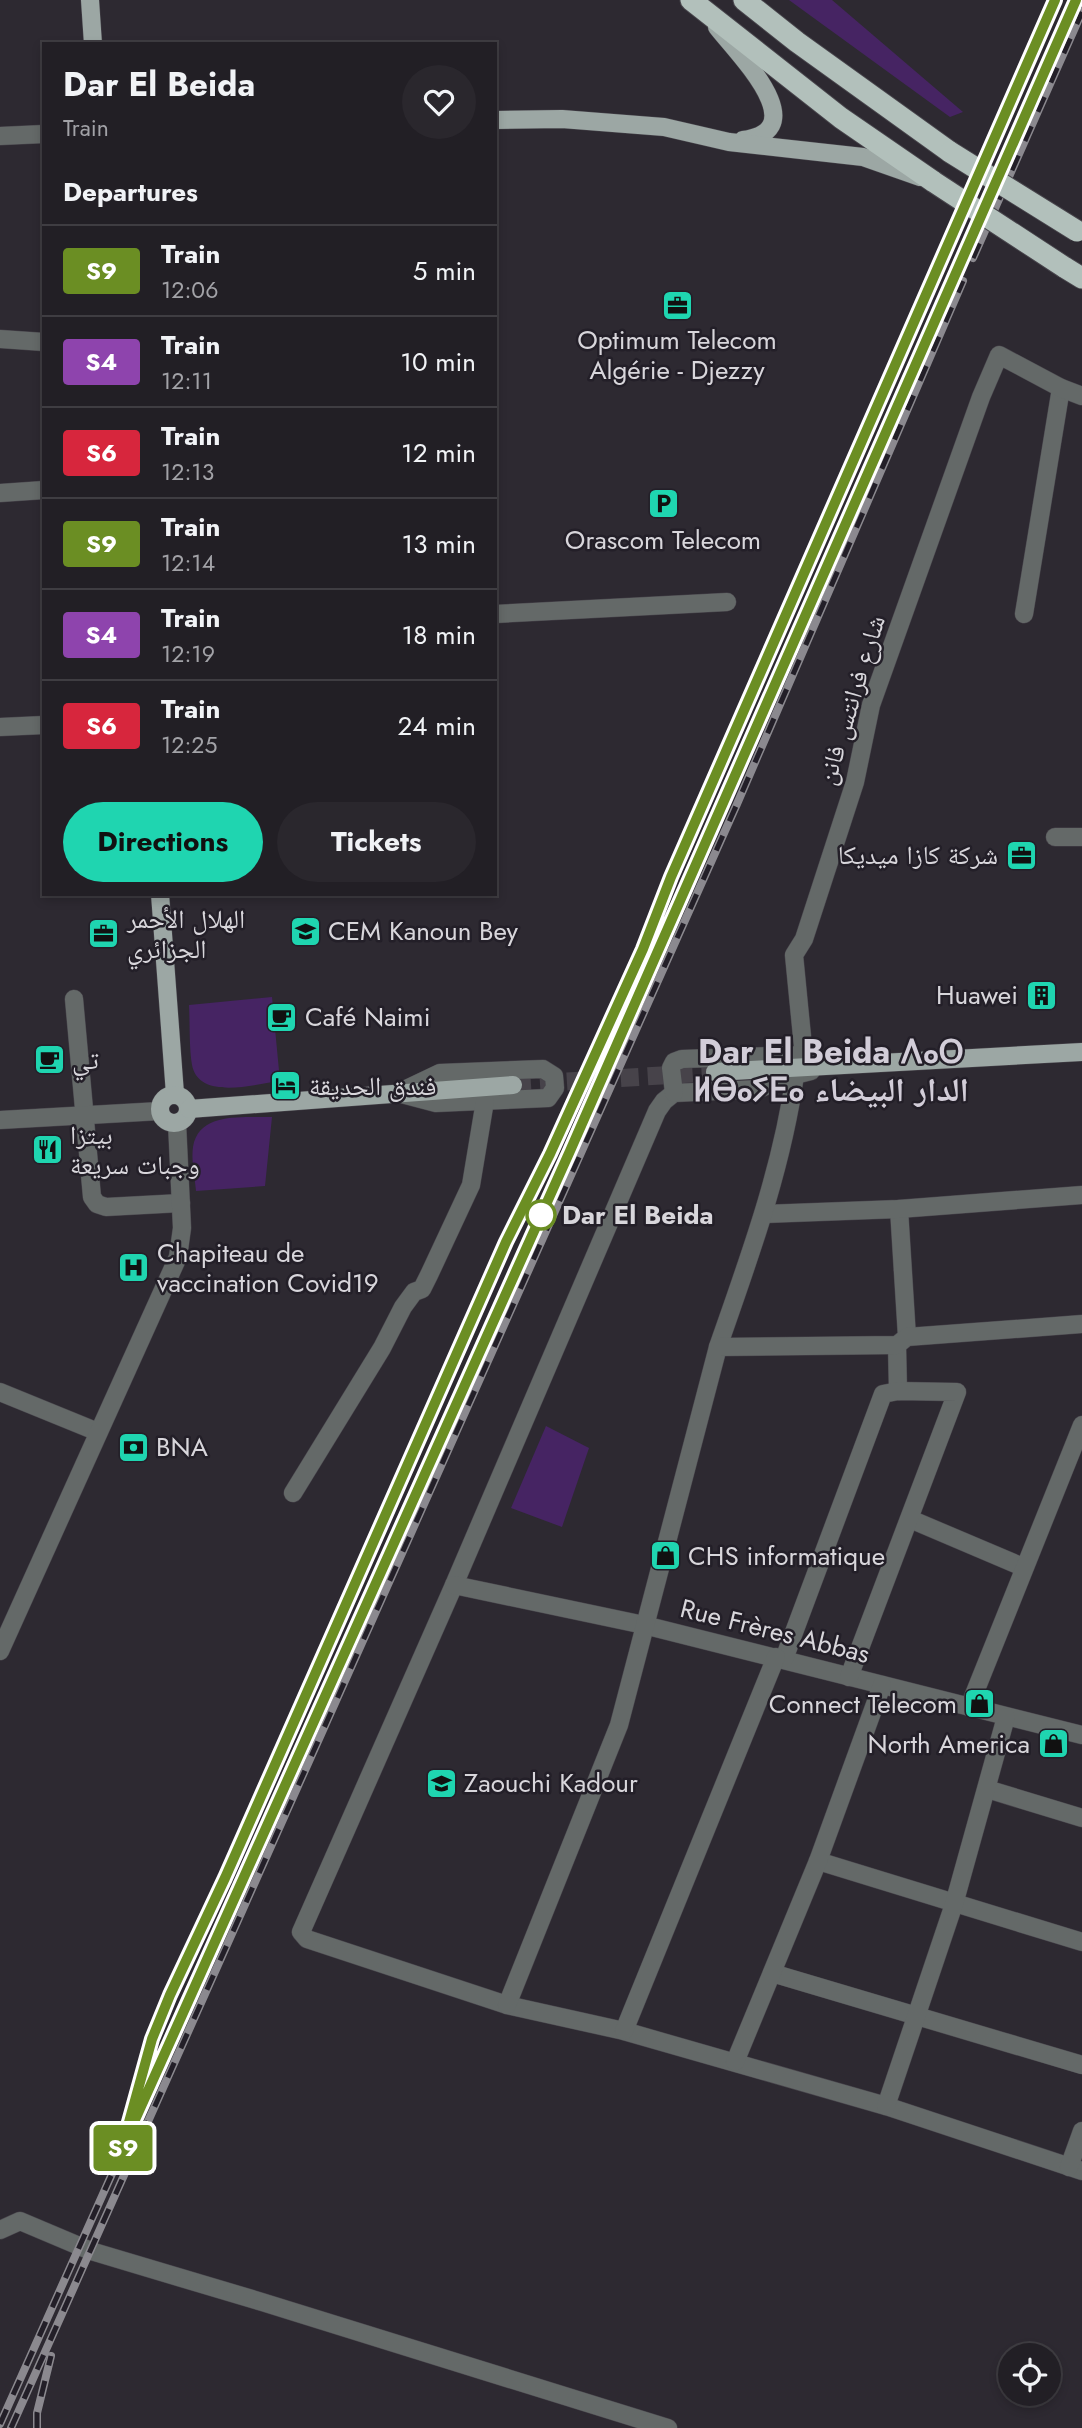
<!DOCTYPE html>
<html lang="en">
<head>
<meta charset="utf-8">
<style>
  :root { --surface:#221f25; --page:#2a272d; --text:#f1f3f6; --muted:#a2a2a7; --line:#3f3d42; --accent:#1fd5b0 }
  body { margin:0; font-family:Jost,"Noto Naskh Arabic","Noto Sans Tifinagh",sans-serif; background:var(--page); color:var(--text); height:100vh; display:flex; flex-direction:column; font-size:26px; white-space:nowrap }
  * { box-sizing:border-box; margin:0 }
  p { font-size:23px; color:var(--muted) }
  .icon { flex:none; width:38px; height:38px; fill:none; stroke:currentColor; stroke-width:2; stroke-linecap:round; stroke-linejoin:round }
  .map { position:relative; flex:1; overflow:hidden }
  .sheet { position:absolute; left:42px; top:42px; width:455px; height:854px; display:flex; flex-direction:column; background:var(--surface); border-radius:0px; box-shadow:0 4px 10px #0003,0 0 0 2px var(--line) }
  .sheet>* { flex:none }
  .badge { padding:0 14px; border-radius:5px; font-size:24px; line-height:46px }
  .fabs { position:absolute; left:998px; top:2343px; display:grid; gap:14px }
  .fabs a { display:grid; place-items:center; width:63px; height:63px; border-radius:50%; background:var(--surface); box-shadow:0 4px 10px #0003,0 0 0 2px var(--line); font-size:35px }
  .map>.badge { position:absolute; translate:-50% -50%; box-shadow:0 0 0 4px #fff }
  h2 { padding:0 21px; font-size:26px; line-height:63px }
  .round { display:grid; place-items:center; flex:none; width:74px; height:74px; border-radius:37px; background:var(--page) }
  .headline { display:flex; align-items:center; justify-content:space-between; height:119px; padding:0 21px }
  h1 { font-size:33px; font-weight:700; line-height:52px }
  .cta { display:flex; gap:14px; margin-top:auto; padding:14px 21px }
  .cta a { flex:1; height:80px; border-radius:42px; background:var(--accent); color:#111; font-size:28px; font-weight:700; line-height:80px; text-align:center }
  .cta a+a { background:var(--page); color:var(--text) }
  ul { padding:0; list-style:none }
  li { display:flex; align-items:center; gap:21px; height:91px; padding:0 21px; border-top:2px solid var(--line) }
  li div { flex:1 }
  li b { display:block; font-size:26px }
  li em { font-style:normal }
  li .badge { min-width:77px; font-weight:700; text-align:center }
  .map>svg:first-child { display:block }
</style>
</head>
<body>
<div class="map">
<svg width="1082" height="2428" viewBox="0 0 1082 2428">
  <rect width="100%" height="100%" fill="#2d2931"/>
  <g fill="#462463">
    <polygon points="789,0 832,0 963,112 950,117"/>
    <path d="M272 997 280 1081C255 1084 199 1101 192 1065 189 1046 190 1024 189 1005Z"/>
    <path d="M272 1117 265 1186 196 1191C195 1178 191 1161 193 1147 199 1111 244 1118 272 1117Z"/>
    <polygon points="546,1426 589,1448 562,1527 511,1508"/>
  </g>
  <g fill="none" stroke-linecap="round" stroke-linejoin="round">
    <polyline stroke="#47434a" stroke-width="18" stroke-dasharray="18 9" stroke-linecap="butt" points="513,1085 715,1072"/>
    <defs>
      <g id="minor">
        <polyline points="0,136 44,134"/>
        <polyline points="0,339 44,342"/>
        <polyline points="0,493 44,490"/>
        <polyline points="495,614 727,602"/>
        <polyline points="1024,614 1061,388"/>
        <polyline points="0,727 44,725"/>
        <polyline points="1055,837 1082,837"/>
        <polyline points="74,999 92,1197 97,1204 106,1207 181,1203"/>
        <polyline points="805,1067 794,955 804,939 855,782 871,705 981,397 999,355 1061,388 1082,396"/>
        <polygon points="543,1069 554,1076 555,1088 548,1098 436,1103 398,1093 440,1073"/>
        <polyline points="811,1071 787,1077 759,1089 674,1093 664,1101 657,1111 454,1585 301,1932 307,1939 507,2005 624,2031 886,2106 1082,2171"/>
        <polyline points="674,1093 671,1068 674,1062 682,1059 804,1055"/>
        <polyline points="0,1120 160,1111"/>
        <polyline points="899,1209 907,1337"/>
        <polyline points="764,1214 899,1209 1082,1195"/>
        <polyline points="897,1345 898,1391"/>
        <path d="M718 1347C749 1258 782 1169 795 1075"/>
        <polyline points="0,1392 98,1432"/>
        <polyline points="293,1493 382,1348 403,1307 414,1292 422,1289 429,1275 471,1185 485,1101"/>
        <polyline points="910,1519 1023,1567"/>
        <polyline points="454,1585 644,1625 1082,1735"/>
        <polyline points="0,1651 178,1257 182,1228 177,1123"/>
        <polyline points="784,1659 883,1394 898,1391 957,1392 849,1677"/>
        <polyline points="969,1707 1082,1425"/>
        <polyline points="987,1789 1082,1818"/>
        <polyline points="818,1861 1082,1942"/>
        <polyline points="772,1973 1082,2065"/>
        <polyline points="507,2005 619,1725 718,1347 897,1345 907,1337 1082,1324"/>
        <polyline points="624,2031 776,1657"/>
        <polyline points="735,2062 818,1861 882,1685"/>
        <polyline points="886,2106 954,1904 1006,1717"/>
        <polyline points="1069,2167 1082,2131"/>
        <polyline points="0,2230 20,2221 91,2251 262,2302 668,2428"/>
      </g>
      <g id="major">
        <polyline points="90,0 93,44"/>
        <path d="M717 27C737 53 816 130 743 140"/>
        <polyline points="495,120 562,119 664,127 729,142 863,157 920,177"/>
        <polyline points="160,894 175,1094"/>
        <polyline points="715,1072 1082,1052"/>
        <circle cx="174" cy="1109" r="14"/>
        <polyline points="189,1109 513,1085"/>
      </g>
      <g id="highway">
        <polyline points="691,0 841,118 934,182"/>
        <polyline points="744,0 797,42 950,152"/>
        <polyline points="1064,267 1082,278"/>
      </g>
    </defs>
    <use href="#minor" stroke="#48454c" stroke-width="19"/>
    <use href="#major" stroke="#48454c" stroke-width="19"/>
    <use href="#highway" stroke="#48454c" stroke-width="23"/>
    <use href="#minor" stroke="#646968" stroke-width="18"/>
    <use href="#major" stroke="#9ca7a4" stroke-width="18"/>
    <use href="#highway" stroke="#b2c0bb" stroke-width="21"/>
    <defs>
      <g id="rail">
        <polyline points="973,258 1082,12"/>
        <path d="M137 2097 152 2039 171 1995 225 1878 506 1242C561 1131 618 1018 660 901L1055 0"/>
        <polyline points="0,2424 570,1151 1076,0"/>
        <polyline points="11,2428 737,804 963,281"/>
        <polyline points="37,2428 37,2413 51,2356"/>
      </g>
    </defs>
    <use href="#rail" stroke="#8b898f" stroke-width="8"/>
    <use href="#rail" stroke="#231f28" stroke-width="5" stroke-dasharray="16" stroke-linecap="butt"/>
    <defs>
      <g id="highway-bridge">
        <polyline points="950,152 1077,231"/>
        <polyline points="934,182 1064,267"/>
      </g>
    </defs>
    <use href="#highway-bridge" stroke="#48454c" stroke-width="23" stroke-linecap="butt"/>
    <use href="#highway-bridge" stroke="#b2c0bb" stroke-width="21"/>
  </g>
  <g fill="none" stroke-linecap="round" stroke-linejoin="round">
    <defs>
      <polyline id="line" points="1055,0 671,877 643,949 550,1154 506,1242 225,1878 170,1995 152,2039 121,2151 570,1151 1076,0"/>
    </defs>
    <use href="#line" stroke="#fff" stroke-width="16"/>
    <use href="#line" stroke="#6b8e23" stroke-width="10"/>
  </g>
  <defs>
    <symbol id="office-square" viewBox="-11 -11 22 22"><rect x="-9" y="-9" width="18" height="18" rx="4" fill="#1fd5b0" stroke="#231f28"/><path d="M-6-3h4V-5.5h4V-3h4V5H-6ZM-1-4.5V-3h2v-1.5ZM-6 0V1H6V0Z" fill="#111"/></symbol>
    <symbol id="parking-square" viewBox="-11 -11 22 22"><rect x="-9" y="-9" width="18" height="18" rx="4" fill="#1fd5b0" stroke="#231f28"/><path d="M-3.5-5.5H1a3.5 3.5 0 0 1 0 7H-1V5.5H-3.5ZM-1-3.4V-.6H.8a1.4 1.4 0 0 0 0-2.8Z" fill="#111"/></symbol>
    <symbol id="school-square" viewBox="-11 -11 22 22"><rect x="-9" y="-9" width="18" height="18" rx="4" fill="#1fd5b0" stroke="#231f28"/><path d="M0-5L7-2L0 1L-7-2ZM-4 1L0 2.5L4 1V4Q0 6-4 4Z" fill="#111"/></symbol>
    <symbol id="building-square" viewBox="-11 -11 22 22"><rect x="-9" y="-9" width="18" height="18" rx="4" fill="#1fd5b0" stroke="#231f28"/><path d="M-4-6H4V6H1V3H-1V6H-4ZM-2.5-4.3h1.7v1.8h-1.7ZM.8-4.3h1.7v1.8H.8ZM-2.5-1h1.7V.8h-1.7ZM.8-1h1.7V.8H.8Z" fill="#111"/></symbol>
    <symbol id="cafe-square" viewBox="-11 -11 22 22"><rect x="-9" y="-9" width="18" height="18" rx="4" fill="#1fd5b0" stroke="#231f28"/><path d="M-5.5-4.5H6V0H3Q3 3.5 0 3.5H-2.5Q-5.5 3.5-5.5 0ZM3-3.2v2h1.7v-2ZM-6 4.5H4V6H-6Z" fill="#111"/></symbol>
    <symbol id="hotel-square" viewBox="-11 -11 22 22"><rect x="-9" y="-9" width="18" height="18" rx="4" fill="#1fd5b0" stroke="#231f28"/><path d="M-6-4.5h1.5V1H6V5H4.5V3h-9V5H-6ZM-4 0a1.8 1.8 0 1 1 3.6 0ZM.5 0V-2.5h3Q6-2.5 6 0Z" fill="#111"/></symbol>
    <symbol id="restaurant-square" viewBox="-11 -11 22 22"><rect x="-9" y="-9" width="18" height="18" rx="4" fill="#1fd5b0" stroke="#231f28"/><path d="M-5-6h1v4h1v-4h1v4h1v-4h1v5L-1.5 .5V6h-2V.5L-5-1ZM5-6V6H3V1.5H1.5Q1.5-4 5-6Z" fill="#111"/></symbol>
    <symbol id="hospital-square" viewBox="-11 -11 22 22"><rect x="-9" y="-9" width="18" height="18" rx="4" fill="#1fd5b0" stroke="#231f28"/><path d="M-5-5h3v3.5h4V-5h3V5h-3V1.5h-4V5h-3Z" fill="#111"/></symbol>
    <symbol id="bank-square" viewBox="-11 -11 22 22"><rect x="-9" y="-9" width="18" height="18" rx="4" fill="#1fd5b0" stroke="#231f28"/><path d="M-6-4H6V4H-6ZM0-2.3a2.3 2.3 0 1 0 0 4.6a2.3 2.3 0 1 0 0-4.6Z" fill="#111"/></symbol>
    <symbol id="shop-square" viewBox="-11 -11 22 22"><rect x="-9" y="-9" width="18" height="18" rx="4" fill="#1fd5b0" stroke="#231f28"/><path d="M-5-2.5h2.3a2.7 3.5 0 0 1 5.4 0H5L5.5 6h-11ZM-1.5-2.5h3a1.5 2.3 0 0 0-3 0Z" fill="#111"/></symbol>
  </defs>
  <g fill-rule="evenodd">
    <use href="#office-square" x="660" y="288" width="35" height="35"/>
    <use href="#parking-square" x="646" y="486" width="35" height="35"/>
    <use href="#office-square" x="1004" y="838" width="35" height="35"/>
    <use href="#school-square" x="288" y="914" width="35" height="35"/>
    <use href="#office-square" x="86" y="916" width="35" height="35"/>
    <use href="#building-square" x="1024" y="978" width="35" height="35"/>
    <use href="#cafe-square" x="264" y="1000" width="35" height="35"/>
    <use href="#cafe-square" x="32" y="1042" width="35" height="35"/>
    <use href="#hotel-square" x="268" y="1068" width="35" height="35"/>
    <use href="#restaurant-square" x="30" y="1132" width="35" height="35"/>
    <use href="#hospital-square" x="116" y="1250" width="35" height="35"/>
    <use href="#bank-square" x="116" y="1430" width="35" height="35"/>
    <use href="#shop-square" x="648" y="1538" width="35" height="35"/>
    <use href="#shop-square" x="962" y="1686" width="35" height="35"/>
    <use href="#shop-square" x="1036" y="1726" width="35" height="35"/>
    <use href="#school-square" x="424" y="1766" width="35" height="35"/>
  </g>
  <circle fill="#fff" stroke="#6b8e23" stroke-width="3.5" cx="541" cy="1215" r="14"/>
  <g text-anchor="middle" stroke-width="5" stroke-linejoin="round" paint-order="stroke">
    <g font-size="26" fill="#d8d6db" stroke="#231f28" text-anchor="start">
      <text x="677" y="349" text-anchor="middle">Optimum Telecom<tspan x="677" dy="30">Algérie - Djezzy</tspan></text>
      <text x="663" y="549" text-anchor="middle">Orascom Telecom</text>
      <text x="998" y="864" text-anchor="end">شركة كازا ميديكا</text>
      <text x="127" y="928">الهلال الأحمر<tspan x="127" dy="30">الجزائري</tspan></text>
      <text x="328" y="940">CEM Kanoun Bey</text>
      <text x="1018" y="1004" text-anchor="end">Huawei</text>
      <text x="305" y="1026">Café Naimi</text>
      <text x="72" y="1069">تي</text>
      <text x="309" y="1095">فندق الحديقة</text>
      <text x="70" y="1144">بيتزا<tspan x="70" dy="30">وجبات سريعة</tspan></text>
      <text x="157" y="1262">Chapiteau de<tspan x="157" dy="30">vaccination Covid19</tspan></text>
      <text x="156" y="1456">BNA</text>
      <text x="688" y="1565">CHS informatique</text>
      <text x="957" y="1713" text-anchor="end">Connect Telecom</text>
      <text x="1030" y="1753" text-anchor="end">North America</text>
      <text x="464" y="1792">Zaouchi Kadour</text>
    </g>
    <g font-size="26" fill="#d8d6db" stroke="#231f28">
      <text transform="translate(851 700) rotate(-73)" y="9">شارع فرانتس فانن</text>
      <text transform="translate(775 1631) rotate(14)" y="9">Rue Frères Abbas</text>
    </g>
    <g font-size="26" font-weight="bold" fill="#d8d6db" stroke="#231f28" text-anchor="start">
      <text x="562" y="1224">Dar El Beida</text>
    </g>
    <g font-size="33" font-weight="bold" fill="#d2cdd8" stroke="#231f28">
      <text x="831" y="1063">Dar El Beida ⴷⴰⵔ<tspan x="831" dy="38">ⵍⴱⴰⵢⴹⴰ الدار البيضاء</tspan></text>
    </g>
  </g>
</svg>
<div class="fabs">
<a><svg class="icon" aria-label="locate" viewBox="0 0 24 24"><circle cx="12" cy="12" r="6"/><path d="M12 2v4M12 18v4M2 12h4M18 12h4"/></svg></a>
</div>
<b class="badge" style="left:123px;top:2148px;background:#6b8e23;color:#fff">S9</b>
<section class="sheet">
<div class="headline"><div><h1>Dar El Beida</h1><p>Train</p></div><a class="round"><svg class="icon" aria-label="heart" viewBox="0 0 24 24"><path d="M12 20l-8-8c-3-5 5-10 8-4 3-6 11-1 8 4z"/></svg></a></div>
<h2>Departures</h2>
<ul>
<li><span class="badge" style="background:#6b8e23;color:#fff">S9</span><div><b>Train</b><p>12:06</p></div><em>5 min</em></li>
<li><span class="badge" style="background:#8e44ad;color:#fff">S4</span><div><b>Train</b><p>12:11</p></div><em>10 min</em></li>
<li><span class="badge" style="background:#d7263d;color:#fff">S6</span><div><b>Train</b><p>12:13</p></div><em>12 min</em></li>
<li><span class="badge" style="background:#6b8e23;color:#fff">S9</span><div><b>Train</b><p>12:14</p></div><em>13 min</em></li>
<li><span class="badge" style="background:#8e44ad;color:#fff">S4</span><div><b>Train</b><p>12:19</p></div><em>18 min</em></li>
<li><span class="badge" style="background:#d7263d;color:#fff">S6</span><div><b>Train</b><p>12:25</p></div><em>24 min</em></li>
</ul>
<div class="cta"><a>Directions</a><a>Tickets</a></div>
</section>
</div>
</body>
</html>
